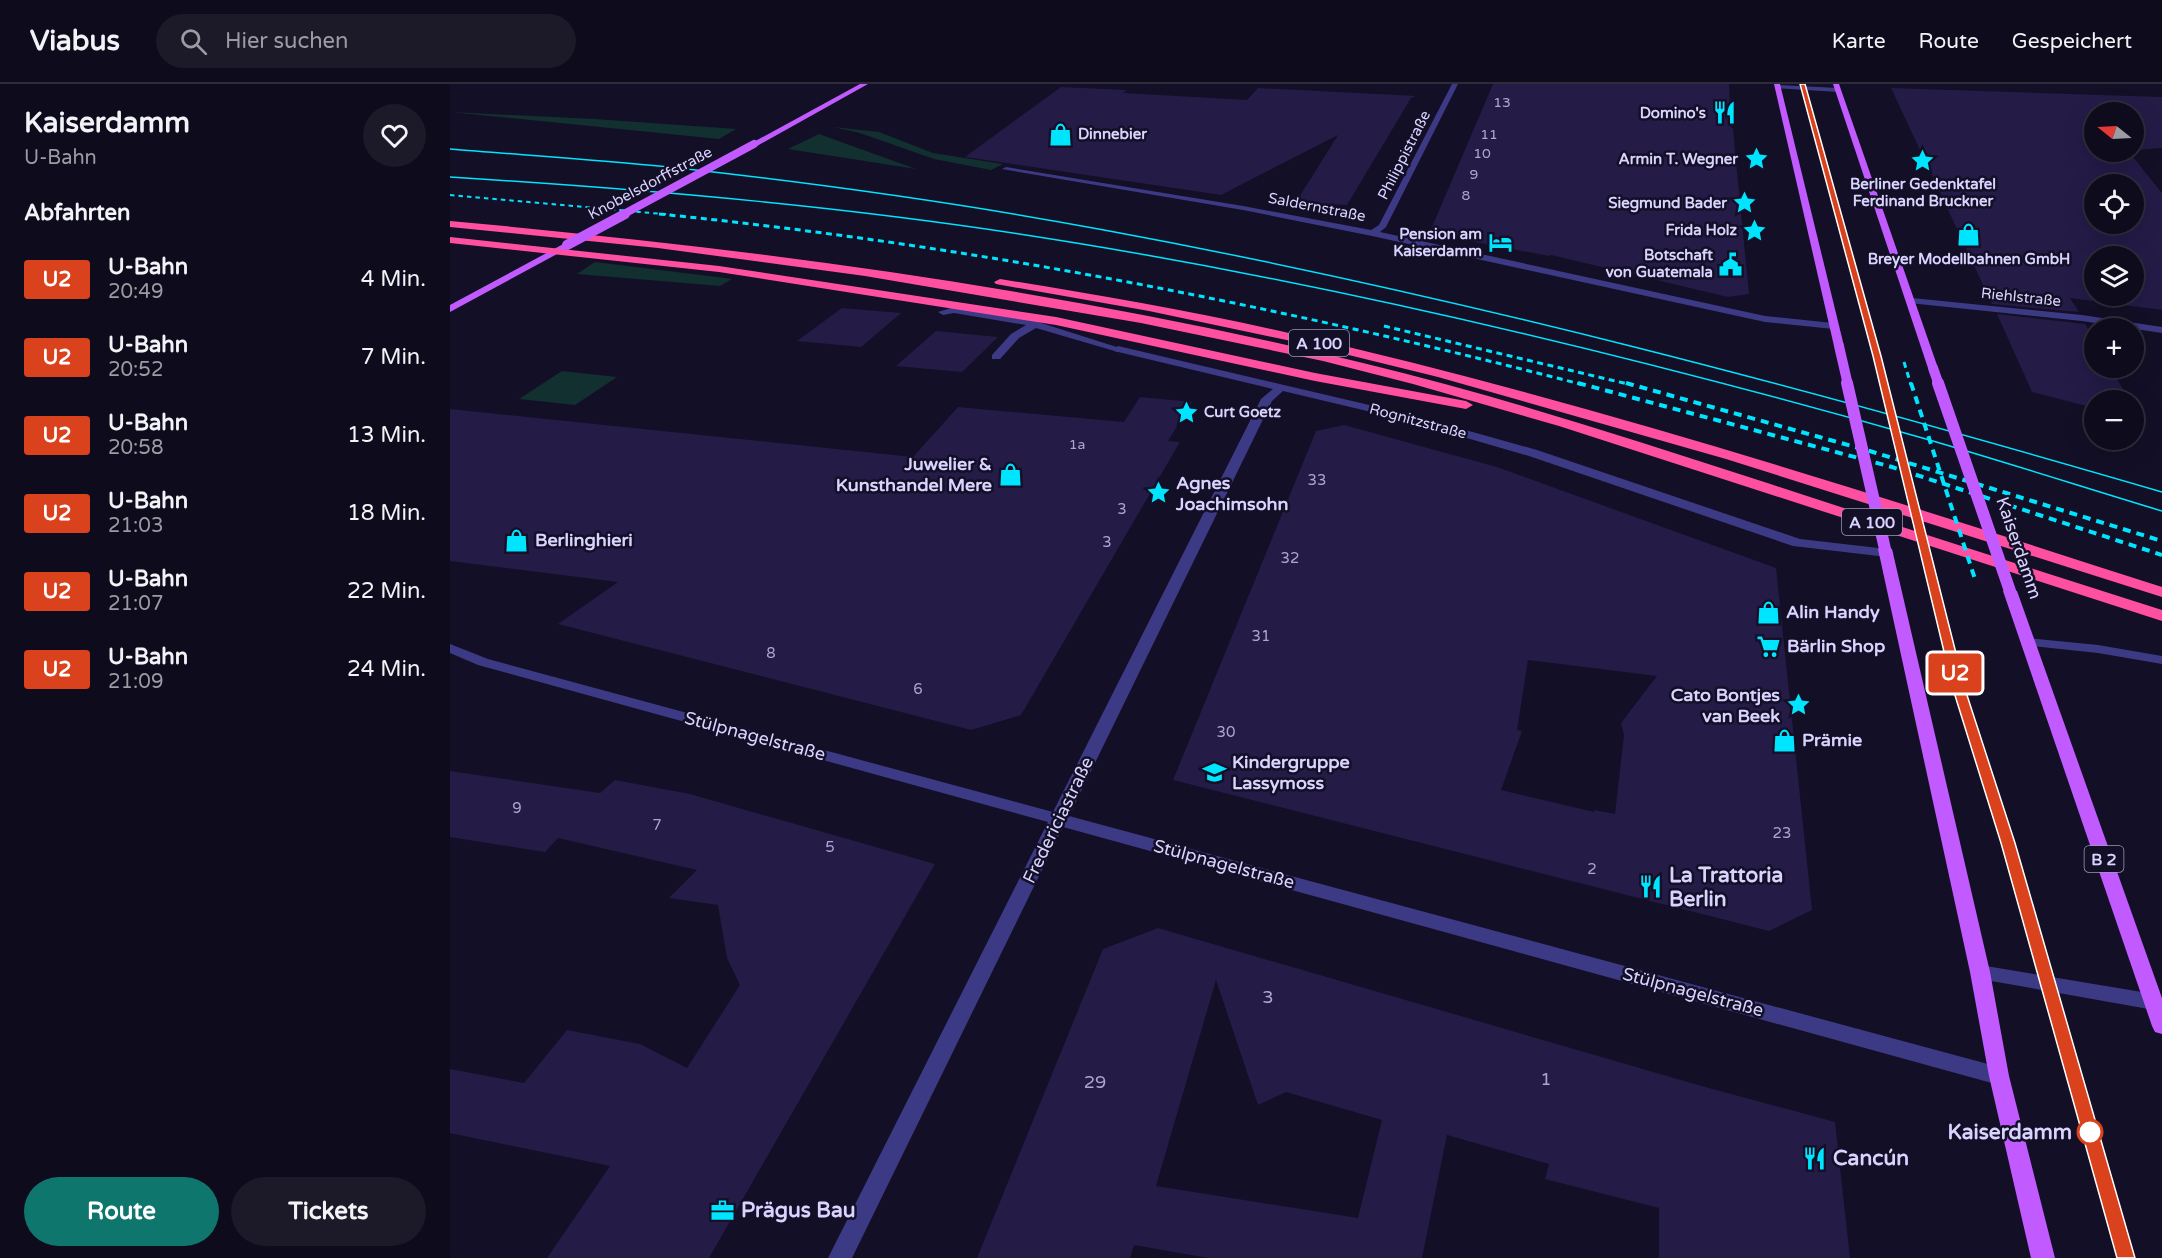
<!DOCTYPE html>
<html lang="de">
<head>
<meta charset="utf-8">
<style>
  :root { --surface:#0e0b1c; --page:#1c1929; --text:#f1f3f6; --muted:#9b9ba3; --line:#2e2b3b; --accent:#0f766e }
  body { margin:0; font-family:"Varela Round",sans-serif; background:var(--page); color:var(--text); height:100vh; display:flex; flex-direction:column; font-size:22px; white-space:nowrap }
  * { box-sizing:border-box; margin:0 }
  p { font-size:20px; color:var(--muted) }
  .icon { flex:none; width:33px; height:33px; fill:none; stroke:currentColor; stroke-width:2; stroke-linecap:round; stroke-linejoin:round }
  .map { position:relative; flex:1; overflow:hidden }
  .details { display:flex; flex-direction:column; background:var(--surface); width:450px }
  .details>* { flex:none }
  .badge { padding:0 12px; border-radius:4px; font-size:21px; line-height:39px }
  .needle { width:39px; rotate:288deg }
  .fabs { position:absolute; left:1634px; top:18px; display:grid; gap:12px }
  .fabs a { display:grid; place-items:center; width:60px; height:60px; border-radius:50%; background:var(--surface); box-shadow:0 6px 24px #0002,0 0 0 2px var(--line); font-size:30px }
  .map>.badge { position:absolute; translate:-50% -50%; box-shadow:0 0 0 3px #fff }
  h2 { padding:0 24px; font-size:22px; line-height:54px }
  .round { display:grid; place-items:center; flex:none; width:63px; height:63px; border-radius:32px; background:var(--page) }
  .summary { display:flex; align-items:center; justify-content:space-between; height:102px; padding:0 24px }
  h1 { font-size:28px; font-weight:700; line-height:45px }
  .primary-button { display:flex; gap:12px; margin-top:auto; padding:12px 24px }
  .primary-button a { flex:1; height:69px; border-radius:36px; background:var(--accent); color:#fff; font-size:24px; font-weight:700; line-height:69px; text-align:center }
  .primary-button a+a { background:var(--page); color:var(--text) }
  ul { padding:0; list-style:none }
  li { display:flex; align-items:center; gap:18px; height:78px; padding:0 24px }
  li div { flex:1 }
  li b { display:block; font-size:22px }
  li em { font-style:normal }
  li .badge { min-width:66px; font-weight:700; text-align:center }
  header { display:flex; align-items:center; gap:36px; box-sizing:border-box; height:84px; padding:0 30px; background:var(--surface); border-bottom:2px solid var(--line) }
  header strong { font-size:28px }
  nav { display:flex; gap:33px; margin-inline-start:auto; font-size:21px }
  .search { width:420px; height:54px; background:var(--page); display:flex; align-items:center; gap:15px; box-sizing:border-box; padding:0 21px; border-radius:33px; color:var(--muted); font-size:22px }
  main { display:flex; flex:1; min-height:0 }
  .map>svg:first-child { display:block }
</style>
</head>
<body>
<header>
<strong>Viabus</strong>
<div class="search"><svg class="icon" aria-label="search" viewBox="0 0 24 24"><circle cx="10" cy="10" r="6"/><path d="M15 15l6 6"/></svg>Hier suchen</div>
<nav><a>Karte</a><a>Route</a><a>Gespeichert</a></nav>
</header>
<main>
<section class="details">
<div class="summary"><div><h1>Kaiserdamm</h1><p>U-Bahn</p></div><a class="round"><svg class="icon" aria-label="heart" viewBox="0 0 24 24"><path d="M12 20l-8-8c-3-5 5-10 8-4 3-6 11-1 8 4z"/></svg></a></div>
<h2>Abfahrten</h2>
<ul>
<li><span class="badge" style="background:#da421e;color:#fff">U2</span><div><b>U-Bahn</b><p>20:49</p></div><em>4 Min.</em></li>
<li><span class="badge" style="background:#da421e;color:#fff">U2</span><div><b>U-Bahn</b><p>20:52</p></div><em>7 Min.</em></li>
<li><span class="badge" style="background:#da421e;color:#fff">U2</span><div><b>U-Bahn</b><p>20:58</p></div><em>13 Min.</em></li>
<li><span class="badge" style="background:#da421e;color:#fff">U2</span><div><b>U-Bahn</b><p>21:03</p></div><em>18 Min.</em></li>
<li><span class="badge" style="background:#da421e;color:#fff">U2</span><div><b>U-Bahn</b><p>21:07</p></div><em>22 Min.</em></li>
<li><span class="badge" style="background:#da421e;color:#fff">U2</span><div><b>U-Bahn</b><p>21:09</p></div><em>24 Min.</em></li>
</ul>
<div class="primary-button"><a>Route</a><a>Tickets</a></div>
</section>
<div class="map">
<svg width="1712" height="1174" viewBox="0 0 1712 1174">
  <rect width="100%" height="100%" fill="#130f26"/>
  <g fill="#12302f">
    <polygon points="0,28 145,35 286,45 269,55"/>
    <polygon points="383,43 429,48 483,69 553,80 541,86 484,75 410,49"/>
    <polygon points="369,50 466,85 338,65"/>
    <polygon points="145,178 275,194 282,195 270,202 127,190"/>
    <polygon points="112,287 167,293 125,321 69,315"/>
  </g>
  <g fill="#241b47" fill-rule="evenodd">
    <polygon points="1043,0 1279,0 1281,44 1283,44 1285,67 1299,210 1278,213 1101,171 1099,172 999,153 982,143"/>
    <polygon points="611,3 677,6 673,9 797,16 808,4 966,12 961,14 897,121 846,118 888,51 771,111 515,73"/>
    <path d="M1441 4 1712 13V64L1683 66V28H1644V68H1679L1712 109V226L1620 214 1629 228 1542 220ZM1644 100H1683V140H1644ZM1644 172H1683V212H1644Z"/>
    <polygon points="392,224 451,229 411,263 347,257"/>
    <polygon points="1547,230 1635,240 1644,255 1644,284 1661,284 1679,316 1644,316 1644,324 1582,308"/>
    <polygon points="486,247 548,253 512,288 446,282"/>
    <polygon points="690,313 742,318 718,357 730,358 571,631 521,646 108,540 168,498 0,477 0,325 463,373 508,323 674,338"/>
    <path d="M894 341 1047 383 1326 484 1362 826 1319 847 723 696 866 347ZM1078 576 1207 592 1171 639 1174 651 1165 730 1144 726V728L1051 706 1072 647 1067 646Z"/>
    <polygon points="0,687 150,709 165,696 240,710 485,780 259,1174 97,1174 160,1082 0,1049 0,985 74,999 117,946 190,960 237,984 290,901 277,874 268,821 219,814 247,786 108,754 95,768 0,753"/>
    <path d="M708 844 1248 1001 1385 1038 1400 1174H1209V1124L1095 1095 1099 1080 997 1051 972 1174H758L684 1161 680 1174H527L653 865ZM766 896 808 1021 836 1008 932 1036 908 1134 706 1102Z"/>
  </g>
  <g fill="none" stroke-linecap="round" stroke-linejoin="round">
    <g fill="#3d3a85" fill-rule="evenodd">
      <polygon points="1327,1 1388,4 1391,6 1388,8 1325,4"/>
      <polygon points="504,223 585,237 673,265 668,268 586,244 569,254 550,275 542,275 542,271 561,250 576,241 504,229 493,231 488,228"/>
      <polygon points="1530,881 1704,910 1711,913 1712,922 1704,926 1530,895 1523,893 1520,888 1523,883"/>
    </g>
    <g fill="#3d3a85" fill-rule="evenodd">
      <polygon points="1002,0 1008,0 936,143 930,148 1315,232 1383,239 1388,242 1383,245 1315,238 922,152 793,126 552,85 556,83 793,122 921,146 929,141"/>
      <polygon points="1462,214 1632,231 1712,243 1712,249 1632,237 1459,219 1457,217"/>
      <polygon points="668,262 962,331 1087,366 1350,455 1437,465 1444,469 1437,473 1343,462 1079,372 955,336 833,307 822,317 619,732 1549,983 1556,986 1559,992 1556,998 1549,1001 613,743 402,1174 378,1174 598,738 28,581 0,569 0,560 38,575 603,728 811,315 823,305 664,267 663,265"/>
      <polygon points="1578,554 1648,561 1712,572 1712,580 1648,569 1573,561 1571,558 1573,555"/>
    </g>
    <g fill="#c25bff" fill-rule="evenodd">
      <polygon points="410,0 418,0 307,62 300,60"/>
      <polygon points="1324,0 1330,0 1394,262 1393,264 1384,262"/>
      <polygon points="1383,0 1389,0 1488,284 1487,286 1483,287 1478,284"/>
      <polygon points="117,158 121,161 120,163 0,228 0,221"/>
      <polygon points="1435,461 1442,465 1540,888 1559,992 1605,1174 1581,1174 1539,992 1520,888 1428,465"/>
      <polygon points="1560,503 1567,507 1712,914 1712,950 1705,948 1702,942 1553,507"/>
    </g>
    <g fill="#ff4fa3" fill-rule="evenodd">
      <path d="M0 137C308 165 617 206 917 280 1049 312 1179 354 1308 396 1442 440 1577 483 1712 526V537L1109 342 963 300 873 277 691 239 415 192 208 164 0 143Z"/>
      <polygon points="0,153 269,182 606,233 865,289 1016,317 1023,321 1016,325 865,297 606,241 269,188 0,159"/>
      <path d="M550 195C649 211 749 228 847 251 1140 318 1426 411 1712 503V513L1276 375 988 293 846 258 699 227 546 200 544 198Z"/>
    </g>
    <g stroke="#00e5ff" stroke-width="1.5">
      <path d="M0 65C73 71 146 76 219 83 365 99 510 119 654 146 1012 212 1363 306 1712 408"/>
      <path d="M0 93C208 106 415 124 620 158 909 205 1195 275 1476 355 1555 378 1633 403 1712 427"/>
    </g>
    <polyline stroke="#00e5ff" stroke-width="2" stroke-dasharray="4.5 4" stroke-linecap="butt" points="0,111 224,131"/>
    <g stroke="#00e5ff" stroke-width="3" stroke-dasharray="6 4.5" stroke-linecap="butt">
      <path d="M209 130C522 161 830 222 1134 301"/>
      <polyline points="934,242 1182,301"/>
      <polyline points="1427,272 1434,301"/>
      <polyline points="1454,278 1461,301"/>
    </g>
    <g stroke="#00e5ff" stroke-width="4" stroke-dasharray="8 6" stroke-linecap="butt">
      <polyline points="1128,299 1442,383 1712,471"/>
      <polyline points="1176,299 1423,368 1712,457"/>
      <polyline points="1434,299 1478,480"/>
      <polyline points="1461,299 1525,495"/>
    </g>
    <polyline stroke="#c25bff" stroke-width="8" points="172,131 304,60"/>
    <g stroke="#c25bff" stroke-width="10">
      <polyline points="117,161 175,130"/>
      <polyline points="1389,262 1398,301"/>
      <polyline points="1483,284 1489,301"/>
    </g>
    <g stroke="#c25bff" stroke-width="12">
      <polyline points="1397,299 1435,465"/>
      <polyline points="1488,299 1560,507"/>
    </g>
  </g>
  <polygon fill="#da421e" stroke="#fff" stroke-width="1.5" points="1350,0 1355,0 1431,272 1515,605 1565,759 1685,1174 1667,1174 1551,759 1503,605 1423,272"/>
  <defs>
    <symbol id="restaurant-bare" viewBox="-9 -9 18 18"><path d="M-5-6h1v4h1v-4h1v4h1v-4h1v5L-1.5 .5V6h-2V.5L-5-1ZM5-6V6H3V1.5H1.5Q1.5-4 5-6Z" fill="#00e5ff" stroke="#130f26" stroke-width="2.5" paint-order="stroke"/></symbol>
    <symbol id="shop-bare" viewBox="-9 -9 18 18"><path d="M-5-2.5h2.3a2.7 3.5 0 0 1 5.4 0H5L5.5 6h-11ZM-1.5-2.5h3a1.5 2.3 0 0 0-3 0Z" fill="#00e5ff" stroke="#130f26" stroke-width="2.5" paint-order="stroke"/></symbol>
    <symbol id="sight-bare" viewBox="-9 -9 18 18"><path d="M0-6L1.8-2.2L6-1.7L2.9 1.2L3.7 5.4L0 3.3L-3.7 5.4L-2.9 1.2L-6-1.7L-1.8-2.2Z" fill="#00e5ff" stroke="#130f26" stroke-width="2.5" paint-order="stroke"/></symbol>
    <symbol id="hotel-bare" viewBox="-9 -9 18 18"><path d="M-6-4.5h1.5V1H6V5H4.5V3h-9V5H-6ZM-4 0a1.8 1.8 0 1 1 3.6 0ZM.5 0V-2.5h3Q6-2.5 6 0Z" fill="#00e5ff" stroke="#130f26" stroke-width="2.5" paint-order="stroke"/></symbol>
    <symbol id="civic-bare" viewBox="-9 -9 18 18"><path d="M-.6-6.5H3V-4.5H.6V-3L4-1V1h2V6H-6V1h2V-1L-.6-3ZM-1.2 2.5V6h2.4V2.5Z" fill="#00e5ff" stroke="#130f26" stroke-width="2.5" paint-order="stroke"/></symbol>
    <symbol id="supermarket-bare" viewBox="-9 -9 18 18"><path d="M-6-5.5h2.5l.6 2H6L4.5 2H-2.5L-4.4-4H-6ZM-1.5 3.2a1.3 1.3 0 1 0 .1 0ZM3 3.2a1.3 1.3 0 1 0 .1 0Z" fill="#00e5ff" stroke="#130f26" stroke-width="2.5" paint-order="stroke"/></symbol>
    <symbol id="school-bare" viewBox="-9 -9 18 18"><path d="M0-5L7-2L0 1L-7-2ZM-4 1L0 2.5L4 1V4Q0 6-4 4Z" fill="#00e5ff" stroke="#130f26" stroke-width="2.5" paint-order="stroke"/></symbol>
    <symbol id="office-bare" viewBox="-9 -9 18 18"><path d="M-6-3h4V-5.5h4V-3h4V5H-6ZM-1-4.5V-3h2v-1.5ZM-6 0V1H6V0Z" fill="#00e5ff" stroke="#130f26" stroke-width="2.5" paint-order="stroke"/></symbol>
  </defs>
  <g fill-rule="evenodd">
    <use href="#restaurant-bare" x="1258" y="12" width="33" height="33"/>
    <use href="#shop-bare" x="594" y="34" width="33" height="33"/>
    <use href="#sight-bare" x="1290" y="58" width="33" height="33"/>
    <use href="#sight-bare" x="1456" y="60" width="33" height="33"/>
    <use href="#sight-bare" x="1278" y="102" width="33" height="33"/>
    <use href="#sight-bare" x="1288" y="130" width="33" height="33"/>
    <use href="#shop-bare" x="1502" y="134" width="33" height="33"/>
    <use href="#hotel-bare" x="1034" y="142" width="33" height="33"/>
    <use href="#civic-bare" x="1264" y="164" width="33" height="33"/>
    <use href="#sight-bare" x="720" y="312" width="33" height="33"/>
    <use href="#shop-bare" x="544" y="374" width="33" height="33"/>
    <use href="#sight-bare" x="692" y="392" width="33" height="33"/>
    <use href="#shop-bare" x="50" y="440" width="33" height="33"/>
    <use href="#shop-bare" x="1302" y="512" width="33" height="33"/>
    <use href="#supermarket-bare" x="1302" y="546" width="33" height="33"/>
    <use href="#sight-bare" x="1332" y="604" width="33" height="33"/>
    <use href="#shop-bare" x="1318" y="640" width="33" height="33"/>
    <use href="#school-bare" x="748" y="672" width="33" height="33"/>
    <use href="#restaurant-bare" x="1184" y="786" width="33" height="33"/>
    <use href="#restaurant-bare" x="1348" y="1058" width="33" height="33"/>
    <use href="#office-bare" x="256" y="1110" width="33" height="33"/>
  </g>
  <circle fill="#fff" stroke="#da421e" stroke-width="3" cx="1640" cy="1048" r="12"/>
  <g text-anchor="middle" stroke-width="5" stroke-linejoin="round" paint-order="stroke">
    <g font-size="14" fill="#aca6d1">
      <text x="1052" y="23">13</text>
      <text x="1039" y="55">11</text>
      <text x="1032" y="74">10</text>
      <text x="1024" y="95">9</text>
      <text x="1016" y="116">8</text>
      <text x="627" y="365">1a</text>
    </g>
    <g font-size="15" font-weight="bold" fill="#d9d4ff" stroke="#130f26" text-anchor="end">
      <text x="1256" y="34">Domino's</text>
      <text x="628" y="55" text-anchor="start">Dinnebier</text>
      <text x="1288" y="80">Armin T. Wegner</text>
      <text x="1473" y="105" text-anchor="middle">Berliner Gedenktafel<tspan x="1473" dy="17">Ferdinand Bruckner</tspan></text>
      <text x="1277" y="124">Siegmund Bader</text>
      <text x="1287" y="151">Frida Holz</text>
      <text x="1032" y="155">Pension am<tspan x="1032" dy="17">Kaiserdamm</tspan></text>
      <text x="1263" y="176">Botschaft<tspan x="1263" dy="17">von Guatemala</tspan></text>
      <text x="1519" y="180" text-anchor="middle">Breyer Modellbahnen GmbH</text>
      <text x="754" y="333" text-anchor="start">Curt Goetz</text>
    </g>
    <g font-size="15" fill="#d9d4ff" stroke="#130f26">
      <text transform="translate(954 71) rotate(-63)" y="5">Philippistraße</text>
      <text transform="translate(200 99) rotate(-28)" y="5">Knobelsdorffstraße</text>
      <text transform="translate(867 123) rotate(11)" y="5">Saldernstraße</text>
      <text transform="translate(1571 213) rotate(6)" y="5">Riehlstraße</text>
      <text transform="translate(968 337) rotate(15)" y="5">Rognitzstraße</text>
    </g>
    <g font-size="15" fill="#aca6d1">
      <text x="867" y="401">33</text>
      <text x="672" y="430">3</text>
      <text x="657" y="463">3</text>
      <text x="840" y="479">32</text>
      <text x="811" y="557">31</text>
      <text x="321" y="574">8</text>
      <text x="468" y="610">6</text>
      <text x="776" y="653">30</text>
      <text x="67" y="729">9</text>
      <text x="207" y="746">7</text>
      <text x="1332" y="754">23</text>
      <text x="380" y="768">5</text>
      <text x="1142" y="790">2</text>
    </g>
    <g fill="#130f26" stroke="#9e99be" stroke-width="1.5">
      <rect x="839" y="246" width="60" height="26" rx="4.5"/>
      <rect x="1392" y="425" width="60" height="26" rx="4.5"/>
      <rect x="1634.5" y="762" width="39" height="26" rx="4.5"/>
    </g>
    <g font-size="16" font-weight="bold" fill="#d9d4ff">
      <text x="869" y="265">A 100</text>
      <text x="1422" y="444">A 100</text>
      <text x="1654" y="781">B 2</text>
    </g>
    <g font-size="18" font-weight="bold" fill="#d9d4ff" stroke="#130f26" text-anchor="start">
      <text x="542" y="386" text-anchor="end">Juwelier &amp;<tspan x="542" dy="21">Kunsthandel Mere</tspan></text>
      <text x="726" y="405">Agnes<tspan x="726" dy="21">Joachimsohn</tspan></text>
      <text x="85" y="462">Berlinghieri</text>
      <text x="1336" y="534">Alin Handy</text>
      <text x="1337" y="568">Bärlin Shop</text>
      <text x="1330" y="617" text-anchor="end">Cato Bontjes<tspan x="1330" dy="21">van Beek</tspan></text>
      <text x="1352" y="662">Prämie</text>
      <text x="782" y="684">Kindergruppe<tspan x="782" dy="21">Lassymoss</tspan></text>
    </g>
    <g font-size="18" fill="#d9d4ff" stroke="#130f26">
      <text transform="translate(1569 464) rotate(71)" y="6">Kaiserdamm</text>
      <text transform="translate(305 652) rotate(15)" y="6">Stülpnagelstraße</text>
      <text transform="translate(608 736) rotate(-64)" y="6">Fredericiastraße</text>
      <text transform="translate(774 780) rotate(15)" y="6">Stülpnagelstraße</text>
      <text transform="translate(1243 908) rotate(15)" y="6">Stülpnagelstraße</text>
    </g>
    <g font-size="18" fill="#aca6d1">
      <text x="818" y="919">3</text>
      <text x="1096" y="1001">1</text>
      <text x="645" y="1004">29</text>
    </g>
    <g font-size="21" font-weight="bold" fill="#d9d4ff" stroke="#130f26" text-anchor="start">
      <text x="1219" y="798">La Trattoria<tspan x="1219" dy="24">Berlin</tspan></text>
      <text x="1383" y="1081">Cancún</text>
      <text x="291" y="1133">Prägus Bau</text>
    </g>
    <g font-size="21" font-weight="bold" fill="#d9d4ff" stroke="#130f26" text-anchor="end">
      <text x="1622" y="1055">Kaiserdamm</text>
    </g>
  </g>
</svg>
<div class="fabs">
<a><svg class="needle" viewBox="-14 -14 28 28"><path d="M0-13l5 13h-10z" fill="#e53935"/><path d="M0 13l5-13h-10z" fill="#9b9ba3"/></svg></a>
<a><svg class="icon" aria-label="locate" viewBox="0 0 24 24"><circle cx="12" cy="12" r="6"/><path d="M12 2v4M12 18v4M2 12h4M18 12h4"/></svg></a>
<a><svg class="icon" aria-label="layers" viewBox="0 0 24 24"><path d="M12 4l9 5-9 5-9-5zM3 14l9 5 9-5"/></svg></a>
<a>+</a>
<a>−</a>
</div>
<b class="badge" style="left:1505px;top:589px;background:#da421e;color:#fff">U2</b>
</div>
</main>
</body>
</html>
